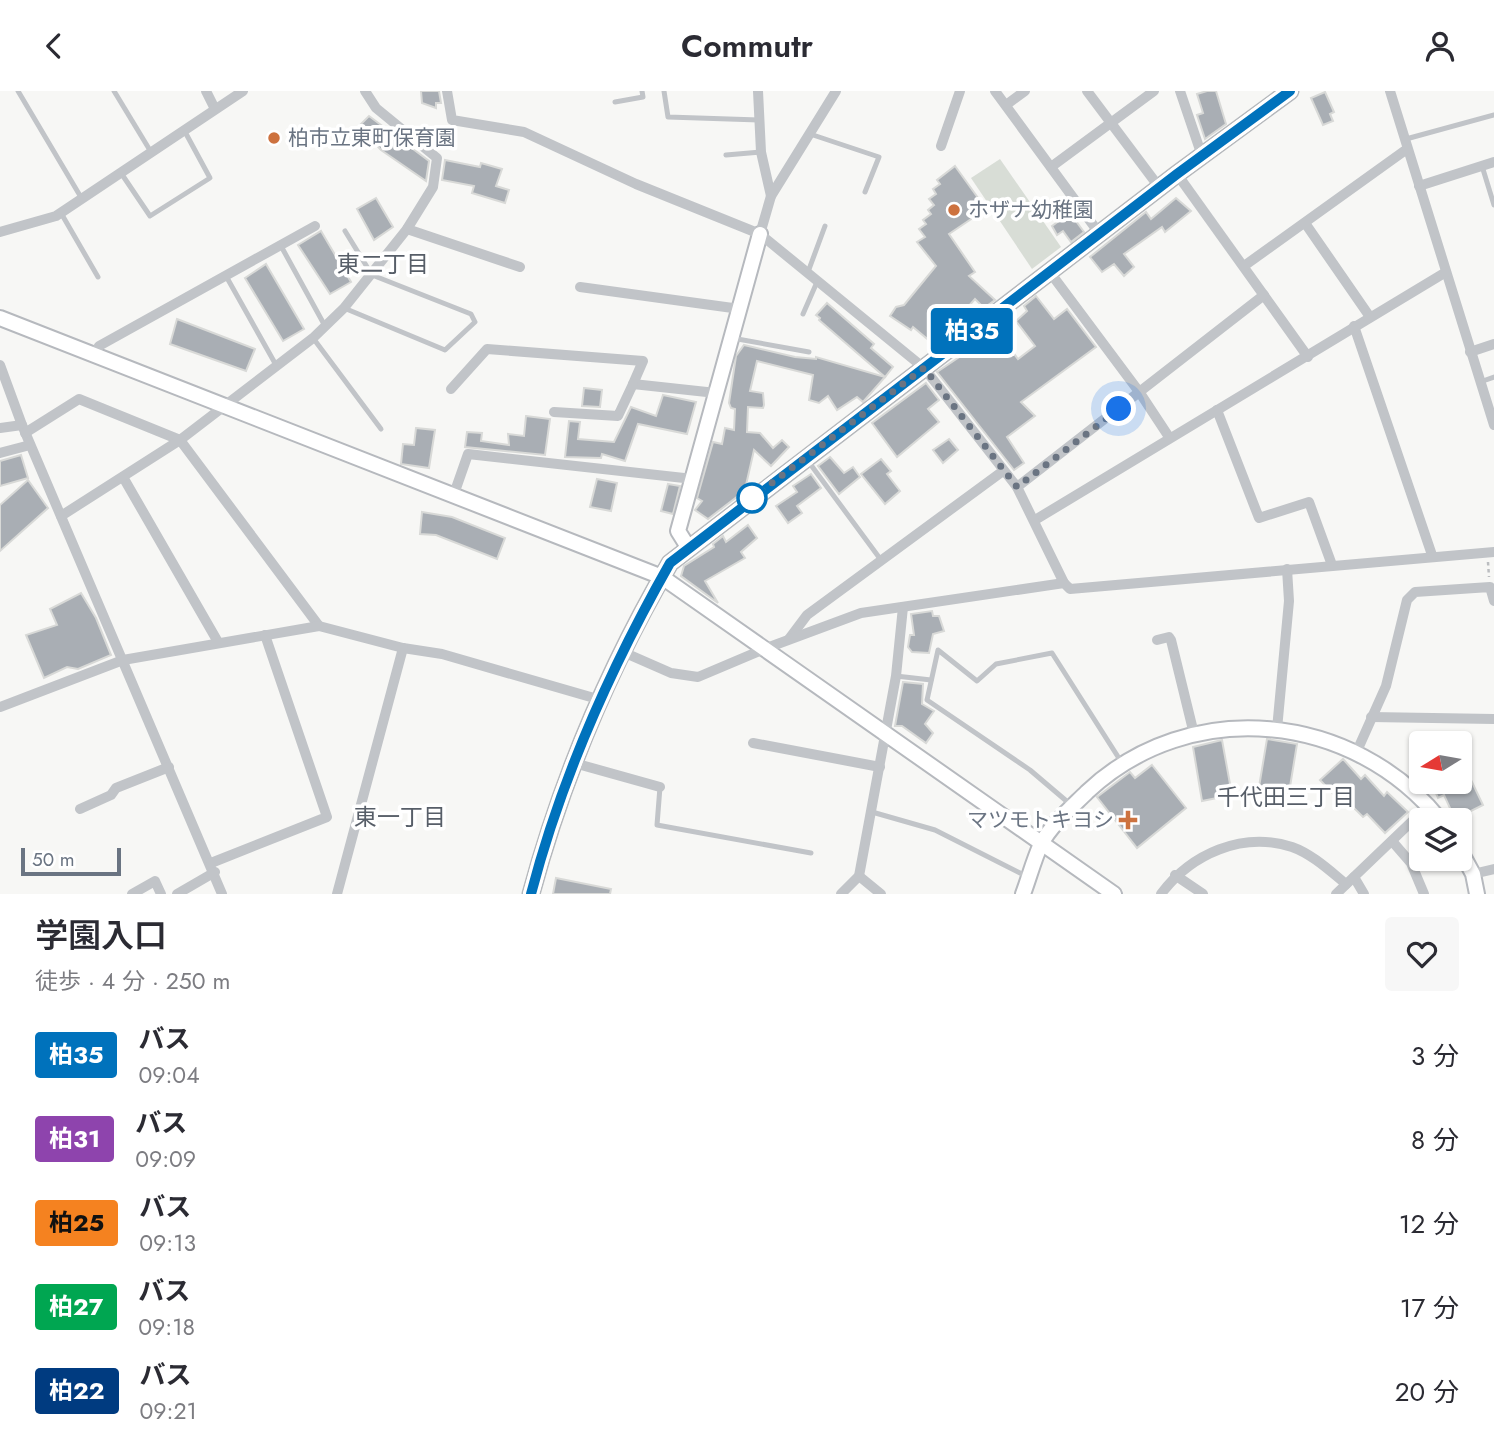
<!DOCTYPE html>
<html lang="ja">
<head>
<meta charset="utf-8">
<style>
  :root { --surface:#fff; --page:#f7f7f7; --text:#2b2b33; --muted:#7c7c81 }
  body { margin:0; font-family:Jost,"Noto Sans JP",sans-serif; background:var(--page); color:var(--text); height:100vh; display:flex; flex-direction:column; font-size:26px; white-space:nowrap }
  * { box-sizing:border-box; margin:0 }
  p { font-size:23px; color:var(--muted) }
  .icon { flex:none; width:38px; height:38px; fill:none; stroke:currentColor; stroke-width:2; stroke-linecap:round; stroke-linejoin:round }
  .map { position:relative; height:803px; overflow:hidden }
  .sheet { display:flex; flex-direction:column; background:var(--surface); flex:1 }
  .sheet>* { flex:none }
  .badge { padding:0 14px; border-radius:5px; font-size:24px; line-height:46px }
  .needle { width:46px; rotate:259deg }
  .fabs { position:absolute; left:1409px; top:640px; display:grid; gap:14px }
  .fabs a { display:grid; place-items:center; width:63px; height:63px; border-radius:7px; background:var(--surface); box-shadow:0 2px 5px #0004; font-size:35px }
  .scale { position:absolute; left:21px; bottom:18px; width:100px; box-sizing:border-box; padding-left:7px; border:4px solid #6a7482; border-top:0; font-size:19px; line-height:24px; white-space:nowrap; color:#6a7482; -webkit-text-stroke:5px #fff; paint-order:stroke }
  .you { position:absolute; width:35px; height:35px; margin:-18px; border:5px solid #fff; border-radius:50%; background:#1a73e8; box-shadow:0 0 0 10px #1a73e833 }
  .map>.badge { position:absolute; translate:-50% -50%; box-shadow:0 0 0 4px #fff }
  .round { display:grid; place-items:center; flex:none; width:74px; height:74px; border-radius:7px; background:var(--page) }
  .summary { display:flex; align-items:center; justify-content:space-between; height:119px; padding:0 35px }
  h1 { font-size:33px; font-weight:600; line-height:52px }
  ul { padding:0; list-style:none }
  li { display:flex; align-items:center; gap:21px; height:84px; padding:0 35px }
  li div { flex:1 }
  li b { display:block; font-size:26px }
  li em { font-style:normal }
  li .badge { min-width:77px; font-weight:700; text-align:center }
  header { display:flex; justify-content:space-between; align-items:center; height:91px; padding:0 35px; background:var(--surface); font-size:32px; font-weight:600 }
  .map>svg:first-child { display:block }
</style>
</head>
<body>
<header><svg class="icon" aria-label="back" viewBox="0 0 24 24"><path d="M15 5l-7 7 7 7"/></svg>Commutr<svg class="icon" aria-label="person" viewBox="0 0 24 24"><circle cx="12" cy="8" r="4"/><path d="M4 21q1-7 8-7t8 7"/></svg></header>
<div class="map">
<svg width="1494" height="803" viewBox="0 0 1494 803">
  <rect width="100%" height="100%" fill="#f7f7f5"/>
  <polygon fill="#d8ddd6" points="1000,68 1061,156 1032,178 971,87"/>
  <g fill="#a9aeb4" stroke="#d8d9d7" stroke-width="2">
    <polygon points="421,0 439,0 441,12 436,12 436,17 422,12"/>
    <polygon points="1207,0 1216,0 1226,33 1205,48 1197,24 1203,22 1197,3"/>
    <polygon points="1325,1 1334,21 1330,23 1333,30 1323,34 1311,7"/>
    <polygon points="369,25 429,70 426,90 381,59 359,35"/>
    <polygon points="445,69 480,76 481,72 502,78 496,95 509,99 505,112 472,102 474,95 442,89"/>
    <polygon points="955,75 986,118 949,143 975,181 969,185 995,209 984,217 975,208 952,234 948,231 931,251 913,236 911,239 890,225 896,216 904,214 936,175 917,151 925,146 919,138 926,133 923,129 931,123 928,119 934,114 929,108 936,103 933,98 940,93 937,89"/>
    <polygon points="376,107 393,136 374,149 357,118"/>
    <polygon points="1176,107 1191,120 1165,141 1162,136 1124,163 1134,176 1124,185 1114,173 1102,181 1090,166 1146,121 1151,128"/>
    <polygon points="1070,122 1084,141 1071,151 1063,140 1057,144 1052,135"/>
    <polygon points="321,140 351,191 330,203 298,154"/>
    <polygon points="266,173 304,238 283,250 245,187"/>
    <polygon points="1036,205 1054,228 1067,218 1096,256 1021,311 1035,325 1007,346 1024,372 1014,379 937,281 986,248 984,245 994,237 1018,268 1035,255 1016,230 1027,220 1024,215"/>
    <polygon points="827,212 874,253 871,257 893,276 885,286 819,229 820,227 816,224"/>
    <polygon points="177,228 255,258 246,280 170,253"/>
    <polygon points="744,254 795,266 816,268 816,266 885,286 863,311 857,306 837,319 828,305 819,312 809,309 813,284 757,270 750,300 763,302 764,314 763,317 748,316 747,341 760,342 773,357 782,349 789,356 771,375 754,359 746,394 738,405 708,428 695,419 702,410 697,407 713,351 722,353 725,337 734,339 735,318 731,317 729,312 736,265"/>
    <polygon points="926,292 939,309 928,318 939,331 897,366 872,332"/>
    <polygon points="584,297 602,299 600,316 582,315"/>
    <polygon points="663,304 696,311 687,343 638,333 625,370 602,363 601,367 565,366 569,330 580,331 578,348 614,351 631,316 656,325"/>
    <polygon points="526,325 550,328 545,364 465,356 467,341 482,342 481,350 509,354 508,343 524,345"/>
    <polygon points="416,337 435,339 429,377 401,373 403,353 414,354"/>
    <polygon points="949,348 958,359 943,372 933,359"/>
    <polygon points="21,364 28,387 0,395 0,370"/>
    <polygon points="830,366 844,382 853,376 860,386 839,403 818,375"/>
    <polygon points="881,368 891,380 887,383 900,400 885,413 861,383"/>
    <polygon points="811,383 821,397 797,415 802,422 788,432 776,415 797,401 793,395"/>
    <polygon points="597,388 617,392 611,420 590,416"/>
    <polygon points="28,389 48,417 0,460 0,414"/>
    <polygon points="668,393 680,395 673,423 661,420"/>
    <polygon points="422,421 452,426 505,447 497,468 436,444 420,443"/>
    <polygon points="748,434 757,447 741,461 745,467 705,490 718,512 681,485 684,475 714,456 713,453 723,445 726,451"/>
    <polygon points="81,502 96,527 111,564 78,578 67,576 44,587 26,544 57,534 50,518"/>
    <polygon points="932,520 933,525 939,525 944,540 933,543 929,562 912,561 908,556 910,544 914,544 911,523"/>
    <polygon points="903,591 923,593 922,613 934,620 925,633 933,642 926,652 902,635 895,635"/>
    <polygon points="1267,648 1297,653 1288,708 1258,702"/>
    <polygon points="1222,649 1232,704 1202,710 1193,656"/>
    <polygon points="1343,668 1361,688 1365,684 1384,705 1387,701 1408,721 1385,742 1367,723 1363,726 1344,707 1340,710 1320,689"/>
    <polygon points="1152,674 1186,717 1137,757 1097,706 1130,681 1135,687"/>
    <polygon points="1471,689 1483,714 1455,728 1444,704 1438,707 1431,691 1459,691 1460,695"/>
    <polygon points="556,787 611,798 610,803 553,803"/>
  </g>
  <g fill="none" stroke-linecap="round" stroke-linejoin="round">
    <defs>
      <g id="secondary">
        <polyline points="0,227 662,486 1114,803"/>
        <polyline points="688,456 678,440 760,143"/>
        <polyline points="1460,759 1473,783 1477,803"/>
        <path d="M1023 803C1029 787 1034 768 1041 753 1051 734 1072 716 1087 701 1190 604 1354 621 1441 730"/>
      </g>
      <path id="primary" d="M531 803C562 688 610 575 670 472L1177 83 1290 0"/>
    </defs>
    <use href="#secondary" stroke="#b6b9be" stroke-width="18"/>
    <use href="#primary" stroke="#b5b8bc" stroke-width="19"/>
    <polyline stroke="#bbbdc0" stroke-width="2.5" stroke-dasharray="3.5 3.5" stroke-linecap="butt" points="1488,471 1489,486"/>
    <g stroke="#c1c4c8" stroke-width="5">
      <polyline points="18,0 82,108"/>
      <polyline points="114,0 151,61"/>
      <polyline points="664,0 668,26 759,29"/>
      <polyline points="615,11 643,6 642,0"/>
      <polyline points="810,43 879,66 865,101"/>
      <polyline points="1406,48 1494,24"/>
      <polyline points="726,64 761,61"/>
      <polyline points="1482,75 1494,114"/>
      <polyline points="121,82 150,125 210,87 184,39"/>
      <polyline points="61,122 98,186"/>
      <polyline points="281,155 325,235"/>
      <polyline points="808,181 825,135"/>
      <polyline points="226,185 276,274"/>
      <polyline points="344,217 445,259 475,231 471,223 372,184 345,140"/>
      <polyline points="803,223 817,191"/>
      <polyline points="313,247 381,338"/>
      <polyline points="732,247 809,261"/>
      <polyline points="1480,291 1494,286"/>
      <polyline points="808,370 881,469"/>
      <polyline points="896,585 931,589"/>
      <polyline points="660,696 657,734 811,762"/>
      <polyline points="1070,713 1030,679 927,609 938,559 977,590 996,573 1052,562 1122,672"/>
      <polyline points="872,721 935,739 1026,785"/>
    </g>
    <g stroke="#c1c4c8" stroke-width="10">
      <polyline points="206,0 215,18"/>
      <polyline points="447,0 452,29 524,41 636,93 760,143 924,277 1017,396"/>
      <polyline points="758,0 761,61 771,105"/>
      <polyline points="995,0 1099,142"/>
      <polyline points="1087,0 1159,96"/>
      <polyline points="1180,0 1202,65"/>
      <polyline points="1390,0 1494,334"/>
      <polyline points="1006,14 1025,0"/>
      <polyline points="941,55 960,0"/>
      <polyline points="1051,76 1154,0"/>
      <polyline points="1177,83 1308,266"/>
      <polyline points="1419,95 1494,71"/>
      <polyline points="1305,132 1370,226"/>
      <polyline points="407,138 520,176"/>
      <polyline points="0,141 56,125 243,0"/>
      <polyline points="760,143 771,105 836,0"/>
      <polyline points="1244,175 1407,58"/>
      <polyline points="1049,180 1140,302 1169,346"/>
      <polyline points="580,196 740,218"/>
      <polyline points="1354,235 1432,464"/>
      <polyline points="1470,261 1494,253"/>
      <polyline points="95,263 99,255 315,135"/>
      <polyline points="0,274 22,334 222,803"/>
      <polyline points="451,298 487,258 643,270 633,293 716,302"/>
      <polyline points="1217,319 1259,427 1309,411 1332,474"/>
      <polyline points="554,321 618,325 633,293"/>
      <polyline points="0,337 22,334"/>
      <polyline points="25,342 79,308 180,349 319,535"/>
      <polyline points="0,362 30,354"/>
      <polyline points="123,386 218,551"/>
      <polyline points="454,403 468,363 693,388"/>
      <polyline points="61,425 180,349 313,247 344,217 407,138 433,96 437,67 376,17 365,0"/>
      <polyline points="1035,429 1446,181"/>
      <polyline points="1064,492 1017,396 1264,204"/>
      <polyline points="789,548 807,524 1003,380"/>
      <polyline points="1157,549 1169,546 1171,549 1194,643"/>
      <polyline points="623,561 671,582 698,586 764,558 861,522 1064,492 1070,498 1494,461"/>
      <polyline points="0,616 123,569 319,535 403,557 442,563 601,609"/>
      <polyline points="1371,626 1494,628"/>
      <polyline points="1277,638 1289,510 1287,478"/>
      <polyline points="753,652 880,676"/>
      <polyline points="1357,660 1386,595 1407,509 1415,501 1490,496 1494,510"/>
      <polyline points="574,672 660,696"/>
      <polyline points="80,718 111,704 116,697 169,676"/>
      <polyline points="1392,750 1411,772 1424,803"/>
      <polyline points="211,772 327,726 265,544"/>
      <polyline points="1473,783 1494,778"/>
      <polyline points="1175,784 1203,803"/>
      <polyline points="859,785 881,803"/>
      <polyline points="1354,786 1364,803"/>
      <polyline points="132,803 155,790 161,803"/>
      <polyline points="177,803 215,781"/>
      <polyline points="337,803 403,557"/>
      <polyline points="841,803 859,785 896,585 903,516"/>
      <path d="M1161 803C1191 763 1242 740 1292 756 1312 763 1330 780 1346 793"/>
      <polyline points="1336,803 1429,714"/>
    </g>
    <use href="#secondary" stroke="#fff" stroke-width="14"/>
    <use href="#primary" stroke="#fff" stroke-width="16"/>
  </g>
  <g fill="none" stroke-linecap="round" stroke-linejoin="round">
    <defs>
      <path id="line" d="M531 803C561 688 611 576 670 472L1177 83 1290 0"/>
    </defs>
    <use href="#line" stroke="#fff" stroke-width="16"/>
    <use href="#line" stroke="#0072bc" stroke-width="10"/>
    <polyline stroke="#6a7482" stroke-width="7" stroke-dasharray="0 12.6" points="752,407 924,277 1017,396 1119,318"/>
  </g>
  <g fill="#cd723f" stroke="#fff" stroke-width="2.5">
    <circle cx="274" cy="47" r="7"/>
    <circle cx="954" cy="119" r="7"/>
    <path d="M1124.5 718.5h7v7h7v7h-7v7h-7v-7h-7v-7h7z"/>
  </g>
  <circle fill="#fff" stroke="#0072bc" stroke-width="3.5" cx="752" cy="407" r="14"/>
  <g text-anchor="middle" stroke-width="7" stroke-linejoin="round" paint-order="stroke">
    <g font-size="21" fill="#6a7482" stroke="#fff" text-anchor="start">
      <text x="288" y="54">柏市立東町保育園</text>
      <text x="968" y="126">ホザナ幼稚園</text>
      <text x="1114" y="736" text-anchor="end">マツモトキヨシ</text>
    </g>
    <g font-size="23" fill="#575e68" stroke="#fff">
      <text x="383" y="181">東二丁目</text>
      <text x="1286" y="714">千代田三丁目</text>
      <text x="400" y="734">東一丁目</text>
    </g>
  </g>
</svg>
<div class="fabs">
<a><svg class="needle" viewBox="-14 -14 28 28"><path d="M0-13l5 13h-10z" fill="#e53935"/><path d="M0 13l5-13h-10z" fill="#7c7c81"/></svg></a>
<a><svg class="icon" aria-label="layers" viewBox="0 0 24 24"><path d="M12 4l9 5-9 5-9-5zM3 14l9 5 9-5"/></svg></a>
</div>
<div class="scale">50 m</div>
<div class="you" style="left:1119px;top:318px"></div>
<b class="badge" style="left:972px;top:240px;background:#0072bc;color:#fff">柏35</b>
</div>
<section class="sheet">
<div class="summary"><div><h1>学園入口</h1><p>徒歩 · 4 分 · 250 m</p></div><a class="round"><svg class="icon" aria-label="heart" viewBox="0 0 24 24"><path d="M12 20l-8-8c-3-5 5-10 8-4 3-6 11-1 8 4z"/></svg></a></div>
<ul>
<li><span class="badge" style="background:#0072bc;color:#fff">柏35</span><div><b>バス</b><p>09:04</p></div><em>3 分</em></li>
<li><span class="badge" style="background:#8e44ad;color:#fff">柏31</span><div><b>バス</b><p>09:09</p></div><em>8 分</em></li>
<li><span class="badge" style="background:#f58220;color:#111">柏25</span><div><b>バス</b><p>09:13</p></div><em>12 分</em></li>
<li><span class="badge" style="background:#00a651;color:#fff">柏27</span><div><b>バス</b><p>09:18</p></div><em>17 分</em></li>
<li><span class="badge" style="background:#003b80;color:#fff">柏22</span><div><b>バス</b><p>09:21</p></div><em>20 分</em></li>
</ul>
</section>
</body>
</html>
